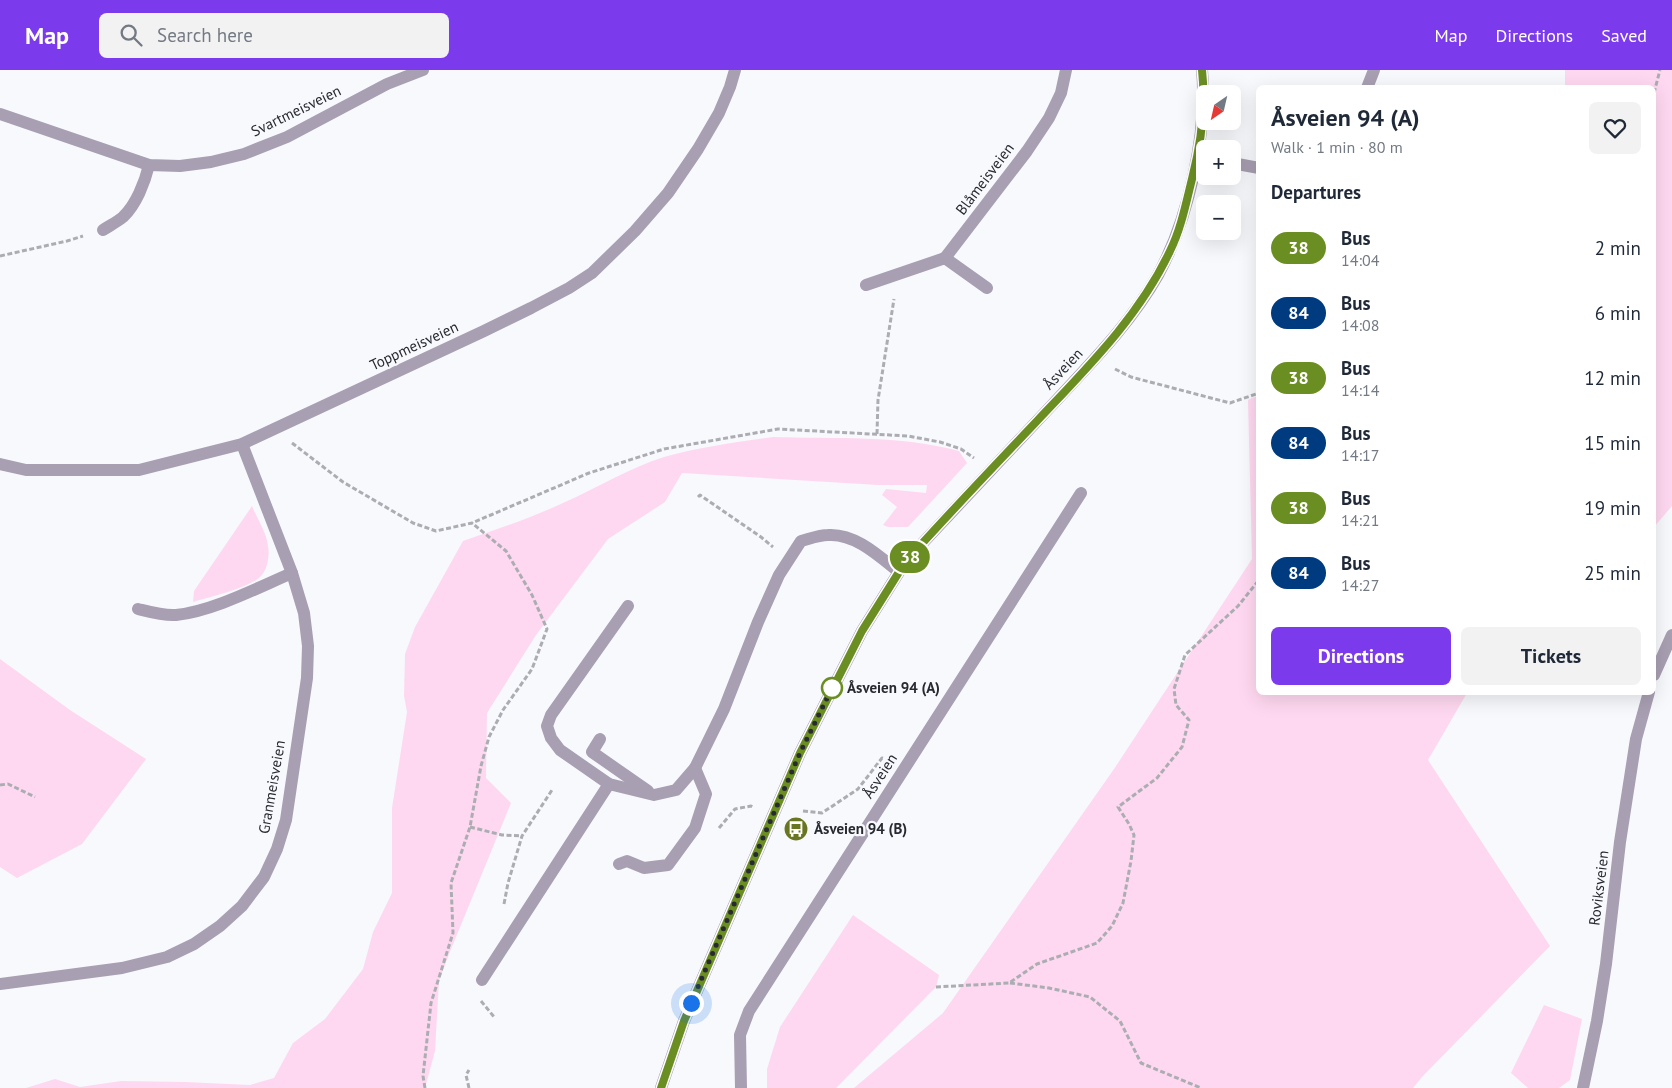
<!DOCTYPE html>
<html lang="en">
<head>
<meta charset="utf-8">
<style>
  :root { --surface:#fff; --page:#f2f2f3; --text:#1f2937; --muted:#747a83; --accent:#7c3aed }
  body { margin:0; font-family:"PT Sans",sans-serif; background:var(--page); color:var(--text); height:100vh; display:flex; flex-direction:column; font-size:19px; white-space:nowrap }
  * { box-sizing:border-box; margin:0 }
  p { font-size:16px; color:var(--muted) }
  .icon { flex:none; width:28px; height:28px; fill:none; stroke:currentColor; stroke-width:2; stroke-linecap:round; stroke-linejoin:round }
  .map { position:relative; flex:1; overflow:hidden }
  .details { position:absolute; left:1256px; top:15px; width:400px; height:610px; display:flex; flex-direction:column; background:var(--surface); border-radius:8px; box-shadow:0 5px 20px #0002 }
  .details>* { flex:none }
  .badge { padding:0 10px; border-radius:16px; font-size:18px; line-height:32px }
  .needle { width:32px; rotate:214deg }
  .controls { position:absolute; left:1196px; top:15px; display:grid; gap:10px }
  .controls a { display:grid; place-items:center; width:45px; height:45px; border-radius:8px; background:var(--surface); box-shadow:0 5px 20px #0002; font-size:25px }
  .you { position:absolute; width:25px; height:25px; margin:-12px; border:4px solid #fff; border-radius:50%; background:#1a73e8; box-shadow:0 0 0 8px #1a73e833 }
  .map>.badge { position:absolute; translate:-50% -50%; box-shadow:0 0 0 2px #fff }
  h2 { padding:0 15px; font-size:19px; line-height:45px }
  .round { display:grid; place-items:center; flex:none; width:52px; height:52px; border-radius:8px; background:var(--page) }
  .head { display:flex; align-items:center; justify-content:space-between; height:85px; padding:0 15px }
  h1 { font-size:24px; font-weight:600; line-height:38px }
  .primary-button { display:flex; gap:10px; margin-top:auto; padding:10px 15px }
  .primary-button a { flex:1; height:58px; border-radius:8px; background:var(--accent); color:#fff; font-size:20px; font-weight:600; line-height:58px; text-align:center }
  .primary-button a+a { background:var(--page); color:var(--text) }
  ul { padding:0; list-style:none }
  li { display:flex; align-items:center; gap:15px; height:65px; padding:0 15px }
  li div { flex:1 }
  li b { display:block; font-size:19px }
  li em { font-style:normal }
  li .badge { min-width:55px; font-weight:700; text-align:center }
  header { display:flex; align-items:center; gap:30px; box-sizing:border-box; height:70px; padding:0 25px; background:var(--accent); color:#fff }
  header strong { font-size:24px }
  nav { display:flex; gap:28px; margin-inline-start:auto; font-size:18px }
  .search { width:350px; height:45px; background:var(--page); display:flex; align-items:center; gap:12px; box-sizing:border-box; padding:0 18px; border-radius:8px; color:var(--muted); font-size:19px }
  .map>svg:first-child { display:block }
</style>
</head>
<body>
<header>
<strong>Map</strong>
<div class="search"><svg class="icon" aria-label="search" viewBox="0 0 24 24"><circle cx="10" cy="10" r="6"/><path d="M15 15l6 6"/></svg>Search here</div>
<nav><a>Map</a><a>Directions</a><a>Saved</a></nav>
</header>
<div class="map">
<svg width="1672" height="1018" viewBox="0 0 1672 1018">
  <rect width="100%" height="100%" fill="#f8f9fd"/>
  <g fill="#fed8f0">
    <polygon points="1565,0 1672,0 1672,436 1654,457 1654,18 1565,17"/>
    <polygon points="1259,325 1259,622 1467,623 1428,690 1550,876 1421,1008 1413,1018 854,1018 943,943 1114,699 1252,489 1248,330"/>
    <path d="M773 367C833 369 901 365 959 381L967 393 908 457H888L883 455 897 437 882 425 886 419 926 423 927 415H878L682 403 665 432 608 469 536 565 487 643 486 708 511 733 449 884 439 911 435 981 425 1018H26L55 1009 80 1017 121 1011 185 1012 250 1015 274 1008 293 973 325 949 363 899 373 862 392 823V738L407 642 404 626 405 584 415 557 463 471C497 459 531 448 563 433 597 418 629 398 664 387 700 377 737 372 773 367Z"/>
    <path d="M252 436C257 448 267 464 268 476 270 487 267 501 259 508 245 519 210 527 193 532L194 521Z"/>
    <polygon points="0,589 70,640 146,689 82,774 17,808 0,797"/>
    <polygon points="853,845 939,905 936,917 836,1018 767,1018 767,999 780,957"/>
    <polygon points="1544,935 1582,949 1570,1010 1559,1018 1528,1018 1511,1003"/>
  </g>
  <g fill="none" stroke-linecap="round" stroke-linejoin="round">
    <g stroke="#acadb3" stroke-width="3" stroke-dasharray="5 2.5" stroke-linecap="butt">
      <polyline points="1654,23 1660,0"/>
      <polyline points="0,186 67,171 83,166"/>
      <polyline points="1115,299 1131,307 1230,333 1259,323"/>
      <polyline points="877,364 878,330 894,229"/>
      <polyline points="292,373 343,412 413,453 436,461 472,453 589,403 664,379 778,359 908,366 940,372 961,379 974,388"/>
      <polyline points="698,427 700,425 761,467 773,477"/>
      <polyline points="0,715 8,714 35,727"/>
      <polyline points="803,741 822,743 858,719 882,688 885,689"/>
      <polyline points="470,757 502,765 522,766"/>
      <polyline points="719,758 735,739 751,736 753,737"/>
      <polyline points="504,834 508,813 522,766 552,720"/>
      <polyline points="1010,913 1049,918 1090,927 1120,951 1141,993 1201,1018"/>
      <polyline points="936,917 1009,913 1037,894 1097,873 1112,856 1123,833 1131,791 1134,765 1129,754 1118,737 1157,708 1182,677 1189,650 1176,635 1174,619 1185,585 1238,536 1259,510"/>
      <polyline points="481,931 495,948"/>
      <polyline points="425,1018 423,1006 431,933 453,863 451,813 470,757 481,696 489,667 503,640 532,599 547,559 532,525 506,481 472,453"/>
      <polyline points="469,1018 466,1005 469,1000"/>
    </g>
    <g stroke="#a89fb2" stroke-width="12">
      <polyline points="866,215 945,188 987,218"/>
      <path d="M138 539C150 542 164 546 176 545 213 541 257 518 292 503"/>
      <polyline points="600,669 592,682 648,721"/>
      <polyline points="619,794 627,791 644,798 668,795 695,758 706,724 695,698 676,720 654,725 609,714 560,680 551,668 547,656 551,645 628,536"/>
      <polyline points="482,910 609,714"/>
    </g>
    <g stroke="#a89fb2" stroke-width="12">
      <polyline points="1367,18 1374,0"/>
      <polyline points="0,44 149,95 180,96 211,92 244,84 287,67 387,14 423,0"/>
      <polyline points="1232,93 1259,98"/>
      <path d="M103 160C109 156 117 152 123 147 136 135 145 112 149 95"/>
      <polyline points="945,188 1027,81 1049,48 1061,23 1066,0"/>
      <polyline points="0,394 26,400 139,400 242,374 484,261 531,238 569,218 592,203 635,161 668,123 698,79 719,43 730,17 735,0"/>
      <polyline points="1654,605 1672,565"/>
      <path d="M695 698 724 639 758 552 779 505 801 471C809 469 819 465 828 465 855 463 879 486 899 502"/>
      <polyline points="0,914 122,898 167,887 194,874 220,856 242,836 264,807 277,779 286,750 307,608 308,576 304,543 292,503 242,374"/>
      <polyline points="741,1018 740,965 749,941 1081,423"/>
      <polyline points="1583,1018 1597,951 1606,894 1620,772 1636,669 1649,622"/>
    </g>
    <path stroke="#a89fb2" stroke-width="12" d="M661 1018 684 951 800 683 862 561 899 502 918 478C963 430 1008 382 1053 334 1090 294 1131 253 1158 205 1188 150 1208 63 1202 0"/>
  </g>
  <g fill="none" stroke-linecap="round" stroke-linejoin="round">
    <defs>
      <path id="line" d="M661 1018 684 951 800 683 862 561 899 502 918 478C957 435 997 393 1037 351 1086 299 1139 247 1170 181 1181 159 1186 133 1192 109 1201 74 1206 36 1202 0"/>
    </defs>
    <use href="#line" stroke="#fff" stroke-width="11"/>
    <use href="#line" stroke="#6b8e23" stroke-width="8"/>
    <polyline stroke="#282a31" stroke-width="5" stroke-dasharray="0 9" points="691,933 800,683 832,618"/>
  </g>
  <defs>
    <symbol id="bus-disc" viewBox="-11 -11 22 22"><circle r="9.5" fill="#697520" stroke="#f8f9fd"/><path d="M-5-6H5V4H4V6H2V4H-2V6H-4V4H-5ZM-3.5-4V0h7V-4ZM-3.5 1.2v1.5H-2V1.2ZM2 1.2v1.5H3.5V1.2Z" fill="#fff"/></symbol>
  </defs>
  <g fill-rule="evenodd">
    <use href="#bus-disc" x="782" y="745" width="28" height="28"/>
  </g>
  <circle fill="#fff" stroke="#6b8e23" stroke-width="2.5" cx="832" cy="618" r="10"/>
  <g text-anchor="middle" stroke-width="4.5" stroke-linejoin="round" paint-order="stroke">
    <g font-size="15" fill="#282a31" stroke="#f8f9fd">
      <text transform="translate(296 41) rotate(-26)" y="5">Svartmeisveien</text>
      <text transform="translate(985 109) rotate(-53)" y="5">Blåmeisveien</text>
      <text transform="translate(414 276) rotate(-25)" y="5">Toppmeisveien</text>
      <text transform="translate(1063 299) rotate(-47)" y="5">Åsveien</text>
      <text transform="translate(880 706) rotate(-57)" y="5">Åsveien</text>
      <text transform="translate(272 717) rotate(-80)" y="5">Granmeisveien</text>
      <text transform="translate(1599 818) rotate(-83)" y="5">Roviksveien</text>
    </g>
    <g font-size="15" font-weight="bold" fill="#282a31" stroke="#f8f9fd" text-anchor="start">
      <text x="847" y="623">Åsveien 94 (A)</text>
    </g>
    <g font-size="15" font-weight="bold" fill="#282a31" stroke="#f8f9fd" text-anchor="start">
      <text x="814" y="764">Åsveien 94 (B)</text>
    </g>
  </g>
</svg>
<div class="controls">
<a><svg class="needle" viewBox="-14 -14 28 28"><path d="M0-13l5 13h-10z" fill="#e53935"/><path d="M0 13l5-13h-10z" fill="#747a83"/></svg></a>
<a>+</a>
<a>−</a>
</div>
<div class="you" style="left:691px;top:933px"></div>
<b class="badge" style="left:910px;top:487px;background:#6b8e23;color:#fff">38</b>
<section class="details">
<div class="head"><div><h1>Åsveien 94 (A)</h1><p>Walk · 1 min · 80 m</p></div><a class="round"><svg class="icon" aria-label="heart" viewBox="0 0 24 24"><path d="M12 20l-8-8c-3-5 5-10 8-4 3-6 11-1 8 4z"/></svg></a></div>
<h2>Departures</h2>
<ul>
<li><span class="badge" style="background:#6b8e23;color:#fff">38</span><div><b>Bus</b><p>14:04</p></div><em>2 min</em></li>
<li><span class="badge" style="background:#003b80;color:#fff">84</span><div><b>Bus</b><p>14:08</p></div><em>6 min</em></li>
<li><span class="badge" style="background:#6b8e23;color:#fff">38</span><div><b>Bus</b><p>14:14</p></div><em>12 min</em></li>
<li><span class="badge" style="background:#003b80;color:#fff">84</span><div><b>Bus</b><p>14:17</p></div><em>15 min</em></li>
<li><span class="badge" style="background:#6b8e23;color:#fff">38</span><div><b>Bus</b><p>14:21</p></div><em>19 min</em></li>
<li><span class="badge" style="background:#003b80;color:#fff">84</span><div><b>Bus</b><p>14:27</p></div><em>25 min</em></li>
</ul>
<div class="primary-button"><a>Directions</a><a>Tickets</a></div>
</section>
</div>
</body>
</html>
